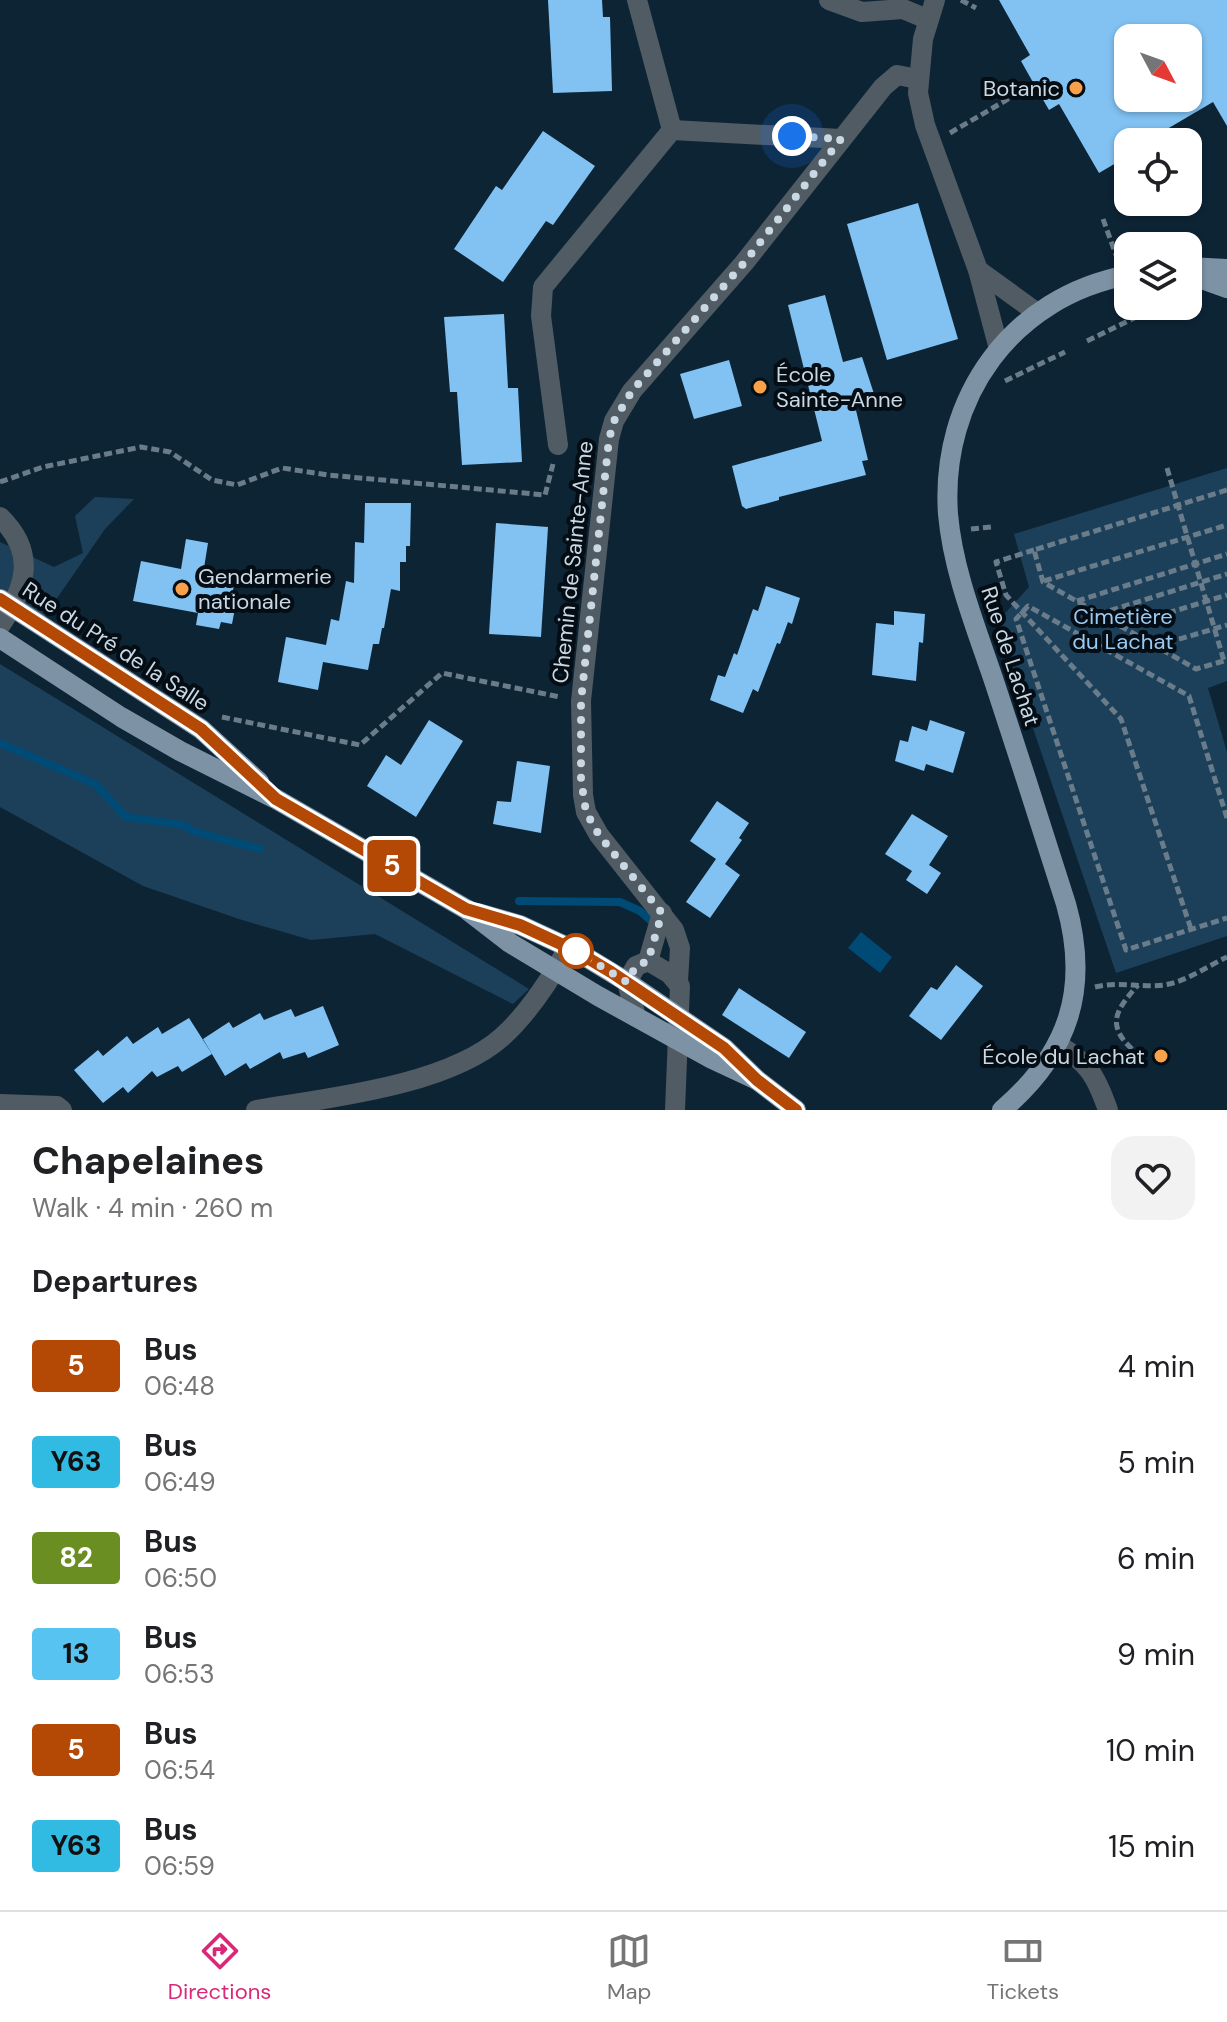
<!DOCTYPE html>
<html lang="en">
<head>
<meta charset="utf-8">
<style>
  :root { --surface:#fff; --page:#f2f2f2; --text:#202124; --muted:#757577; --line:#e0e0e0; --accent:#db2777 }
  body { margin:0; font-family:"DM Sans",sans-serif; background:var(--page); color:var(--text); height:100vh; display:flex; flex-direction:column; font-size:30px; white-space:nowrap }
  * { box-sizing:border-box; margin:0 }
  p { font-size:26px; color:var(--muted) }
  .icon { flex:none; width:44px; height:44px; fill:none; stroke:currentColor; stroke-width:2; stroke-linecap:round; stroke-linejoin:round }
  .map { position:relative; height:1110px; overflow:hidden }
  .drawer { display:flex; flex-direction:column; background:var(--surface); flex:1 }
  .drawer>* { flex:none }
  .badge { padding:0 16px; border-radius:6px; font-size:28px; line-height:52px }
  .needle { width:52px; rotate:131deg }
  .buttons { position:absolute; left:1114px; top:24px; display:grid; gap:16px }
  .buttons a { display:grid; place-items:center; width:88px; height:88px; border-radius:16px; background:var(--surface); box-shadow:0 2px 6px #0004; font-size:40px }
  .you { position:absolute; width:40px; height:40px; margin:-20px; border:6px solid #fff; border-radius:50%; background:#1a73e8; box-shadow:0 0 0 12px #1a73e833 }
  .map>.badge { position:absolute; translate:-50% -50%; box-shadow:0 0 0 4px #fff }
  h2 { padding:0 32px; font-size:30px; line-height:72px }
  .round { display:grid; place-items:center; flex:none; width:84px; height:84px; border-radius:24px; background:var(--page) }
  .overview { display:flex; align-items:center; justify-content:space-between; height:136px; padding:0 32px }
  h1 { font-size:38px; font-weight:800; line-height:60px }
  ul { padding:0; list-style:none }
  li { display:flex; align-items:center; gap:24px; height:96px; padding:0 32px }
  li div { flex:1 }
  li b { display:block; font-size:30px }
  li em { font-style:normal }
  li .badge { min-width:88px; font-weight:700; text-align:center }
  .dock { display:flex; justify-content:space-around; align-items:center; height:112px; border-top:2px solid var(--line); background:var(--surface); font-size:22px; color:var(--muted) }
  .dock a { display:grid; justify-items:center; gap:4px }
  .dock .current { color:var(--accent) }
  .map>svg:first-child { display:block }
</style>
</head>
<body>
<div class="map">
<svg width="1227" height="1110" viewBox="0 0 1227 1110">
  <rect width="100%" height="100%" fill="#0d2435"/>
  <g fill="#1c405a">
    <polygon points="1227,468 1227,681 1208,688 1227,752 1227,936 1116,973 997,622 1029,587 1014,534"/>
    <polygon points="95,497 134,499 105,529 44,617 0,594 0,542 54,567 83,553 75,516"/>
    <polygon points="0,664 529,989 513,1004 375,934 311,940 242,920 143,886 0,807"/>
  </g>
  <polygon fill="#004b76" points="861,932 892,957 880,973 848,948"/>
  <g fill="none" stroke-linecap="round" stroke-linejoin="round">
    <g stroke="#004b76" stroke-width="8">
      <polyline points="0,743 95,784 126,817 183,825 195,832 260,849"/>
      <polyline points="519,901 620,902 640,911 657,926"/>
    </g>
  </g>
  <g fill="#81c2f3" fill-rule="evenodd">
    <polygon points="548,0 602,0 603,17 610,17 612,91 553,93"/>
    <path d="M999 0H1227V126L1213 102 1145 142H1128V156L1099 173 1059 104 1049 110 1030 77 1021 61 1030 55ZM1128 38H1188V98H1128Z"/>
    <polygon points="543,131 595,166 553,225 546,221 503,282 454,249 496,186 502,190"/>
    <polygon points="918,203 958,339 887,360 847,224"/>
    <polygon points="825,295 843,362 862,357 875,397 854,402 868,460 862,461 866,475 779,497 779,500 746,509 742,506 732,466 822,441 788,305"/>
    <polygon points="504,314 508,388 518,388 522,462 462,465 457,392 450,392 444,317"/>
    <polygon points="729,360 742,406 694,419 680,374"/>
    <polygon points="365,503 411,503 410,546 406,546 406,562 400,562 400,591 391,589 384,628 382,628 379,644 373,644 368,670 323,662 318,690 278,682 286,637 326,645 331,619 339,621 346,581 354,583 355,542 364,543"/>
    <polygon points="496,523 548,527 541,637 489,634"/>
    <polygon points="186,539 208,543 204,568 236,575 232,595 235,596 234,603 236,603 232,624 221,622 219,629 196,625 198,613 133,601 141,561 181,569"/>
    <polygon points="766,586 800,598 792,624 788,622 780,644 777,643 758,692 753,689 743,713 710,700 718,675 725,677 734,653 737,655 753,609 758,611"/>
    <polygon points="894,611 925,614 923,643 919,642 916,681 872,675 876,623 894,625"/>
    <polygon points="429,720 463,741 416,817 367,786 386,755 401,765"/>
    <polygon points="930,720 965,732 953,773 926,764 924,771 895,761 900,740 908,742 912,726 927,731"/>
    <polygon points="517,761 550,766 541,833 493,824 497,801 511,802"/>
    <polygon points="717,801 749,823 739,838 742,840 725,864 740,875 710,918 686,902 716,859 690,841"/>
    <polygon points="912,814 948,836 929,865 941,873 927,894 906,880 912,871 885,854"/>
    <polygon points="956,965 983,986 941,1040 909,1016 931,987 937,990"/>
    <polygon points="739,988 806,1032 789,1058 722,1015"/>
    <polygon points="323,1006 339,1045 308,1058 305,1052 283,1059 280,1052 250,1069 246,1063 225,1076 203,1039 229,1022 233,1028 260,1013 264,1020 291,1009 295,1017"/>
    <polygon points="189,1018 212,1054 182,1072 178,1066 157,1077 152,1071 128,1093 123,1087 103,1103 74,1070 98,1050 103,1056 127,1036 133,1044 158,1027 162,1034"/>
  </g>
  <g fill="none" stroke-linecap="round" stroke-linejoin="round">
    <g stroke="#6a7c8a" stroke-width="5" stroke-dasharray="8 4" stroke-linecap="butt">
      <polyline points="961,0 976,8"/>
      <polyline points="950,133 1015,95"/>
      <polyline points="1103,219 1116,255"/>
      <polyline points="1137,306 1142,314"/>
      <polyline points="1087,341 1159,306"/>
      <polyline points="1005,381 1065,352"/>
      <polyline points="1167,468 1224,661"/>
      <polyline points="0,482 43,467 141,447 170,452 212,480 237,485 282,468 328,475 545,495 553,464"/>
      <polyline points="1227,490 1034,550 1043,582 1196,669 1227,660"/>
      <polyline points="971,529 991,527"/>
      <polyline points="1034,550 996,562 1006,595 1121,719 1191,929"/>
      <polyline points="1044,581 1227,525"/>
      <polyline points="1077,601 1227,554"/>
      <polyline points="1099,614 1227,574"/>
      <polyline points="1122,627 1227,595"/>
      <polyline points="1156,646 1227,625"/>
      <polyline points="222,717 360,745 442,673 560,697"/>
      <polyline points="1227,818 1189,696 1028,606 1016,619 1126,950 1227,918"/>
      <path d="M1095 987C1120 981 1140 988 1164 985 1185 982 1208 966 1227 957"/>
      <path d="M1132 1049C1105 1024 1117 1009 1138 985"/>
    </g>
    <g stroke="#505b63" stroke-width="20">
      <polyline points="637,0 672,130 841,139"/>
      <polyline points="829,0 862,12 903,9 927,19"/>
      <polyline points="935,0 923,39 918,93 925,125 978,270 999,349"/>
      <polyline points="978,270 1036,312"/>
      <polyline points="558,445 541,316 543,287 672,130"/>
      <path d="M0 517C37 553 26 587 0 626"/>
      <polyline points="648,961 662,913"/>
      <polyline points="678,981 680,948 674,930 599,835 586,812 583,795 581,701 609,439 614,421 632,391 744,263 883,87 897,75 918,79"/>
      <polyline points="636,1017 627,982 636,966 648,961 670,974 680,986 675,1110"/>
      <path d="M1057 1044C1089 1063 1096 1076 1108 1110"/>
      <polyline points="0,1104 57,1106 62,1110"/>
      <path d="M256 1110C327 1098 447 1086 502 1037 529 1013 550 980 568 948"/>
    </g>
    <g stroke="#7d93a5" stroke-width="20">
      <polyline points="1188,267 1227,269"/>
      <polyline points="1188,274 1227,288"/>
      <polyline points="0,599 201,729 259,782"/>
      <polyline points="0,638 121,717 180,751 276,799 466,909 510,943 598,996 712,1059 757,1080"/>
      <polyline points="478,913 520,925 576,951 627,982 724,1048 757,1080 796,1110"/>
      <path d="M1002 1110C1069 1053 1090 989 1066 904 1043 831 1019 757 995 684 977 630 953 572 948 514 940 397 1012 297 1128 275"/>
    </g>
  </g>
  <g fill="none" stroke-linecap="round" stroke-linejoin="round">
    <defs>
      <polyline id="line" points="0,599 201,729 276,799 466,909 520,925 576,951 611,972 724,1048 757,1080 796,1110"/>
    </defs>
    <use href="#line" stroke="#fff" stroke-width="18"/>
    <use href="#line" stroke="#b44805" stroke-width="12"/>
    <polyline stroke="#cad8e3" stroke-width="8" stroke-dasharray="0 14.4" points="576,951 627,982 636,966 648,961 662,913 599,835 586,812 581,779 581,701 609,439 614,421 632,391 744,263 841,139 792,136"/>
  </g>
  <g fill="#f8a14a" stroke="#040c14" stroke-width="3">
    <circle cx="1076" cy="88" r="8"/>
    <circle cx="760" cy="387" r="8"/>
    <circle cx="182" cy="589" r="8"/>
    <circle cx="1161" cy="1056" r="8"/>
  </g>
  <circle fill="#fff" stroke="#b44805" stroke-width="4" cx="576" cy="951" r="16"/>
  <g text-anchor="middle" stroke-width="8" stroke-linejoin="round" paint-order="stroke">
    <g font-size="22" fill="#cad8e3" stroke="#040c14" text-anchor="end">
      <text x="1060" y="96">Botanic</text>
      <text x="776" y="382" text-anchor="start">École<tspan x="776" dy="25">Sainte-Anne</tspan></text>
      <text x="198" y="584" text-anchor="start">Gendarmerie<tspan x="198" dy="25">nationale</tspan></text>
      <text x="1145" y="1064">École du Lachat</text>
    </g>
    <g font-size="22" fill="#cad8e3" stroke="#040c14">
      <text transform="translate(572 562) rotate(-84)" y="8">Chemin de Sainte-Anne</text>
      <text transform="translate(116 646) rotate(33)" y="8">Rue du Pré de la Salle</text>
      <text transform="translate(1011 656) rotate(72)" y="8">Rue de Lachat</text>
    </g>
    <g font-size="22" fill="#99caf1" stroke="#040c14">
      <text x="1123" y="624">Cimetière<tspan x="1123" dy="25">du Lachat</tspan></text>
    </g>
  </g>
</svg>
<div class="buttons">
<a><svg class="needle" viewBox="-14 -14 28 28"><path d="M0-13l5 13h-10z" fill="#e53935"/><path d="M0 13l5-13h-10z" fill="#757577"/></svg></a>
<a><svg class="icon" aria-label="locate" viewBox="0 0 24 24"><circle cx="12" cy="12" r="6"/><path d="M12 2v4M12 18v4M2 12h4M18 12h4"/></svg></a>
<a><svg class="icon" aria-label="layers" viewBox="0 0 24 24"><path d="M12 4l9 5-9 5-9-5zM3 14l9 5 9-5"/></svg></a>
</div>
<div class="you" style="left:792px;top:136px"></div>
<b class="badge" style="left:392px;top:866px;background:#b44805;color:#fff">5</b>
</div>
<section class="drawer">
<div class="overview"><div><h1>Chapelaines</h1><p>Walk · 4 min · 260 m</p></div><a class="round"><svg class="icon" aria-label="heart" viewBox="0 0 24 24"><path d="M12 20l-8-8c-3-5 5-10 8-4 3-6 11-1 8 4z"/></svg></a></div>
<h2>Departures</h2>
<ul>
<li><span class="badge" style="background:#b44805;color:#fff">5</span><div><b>Bus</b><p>06:48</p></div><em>4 min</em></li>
<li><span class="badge" style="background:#31bbe3;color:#111">Y63</span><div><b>Bus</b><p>06:49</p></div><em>5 min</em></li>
<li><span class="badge" style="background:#6b8e23;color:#fff">82</span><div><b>Bus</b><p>06:50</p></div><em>6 min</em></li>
<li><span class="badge" style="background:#57c3f0;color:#111">13</span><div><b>Bus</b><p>06:53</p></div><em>9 min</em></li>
<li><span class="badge" style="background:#b44805;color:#fff">5</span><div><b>Bus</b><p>06:54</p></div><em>10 min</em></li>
<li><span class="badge" style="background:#31bbe3;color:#111">Y63</span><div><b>Bus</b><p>06:59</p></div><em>15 min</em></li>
</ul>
</section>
<nav class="dock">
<a class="current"><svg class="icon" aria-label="directions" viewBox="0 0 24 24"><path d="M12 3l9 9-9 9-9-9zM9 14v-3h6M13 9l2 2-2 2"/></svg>Directions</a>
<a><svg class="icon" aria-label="map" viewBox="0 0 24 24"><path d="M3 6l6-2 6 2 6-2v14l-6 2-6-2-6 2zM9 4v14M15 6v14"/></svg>Map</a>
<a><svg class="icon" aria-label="tickets" viewBox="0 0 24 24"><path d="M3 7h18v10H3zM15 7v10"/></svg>Tickets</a>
</nav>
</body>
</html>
